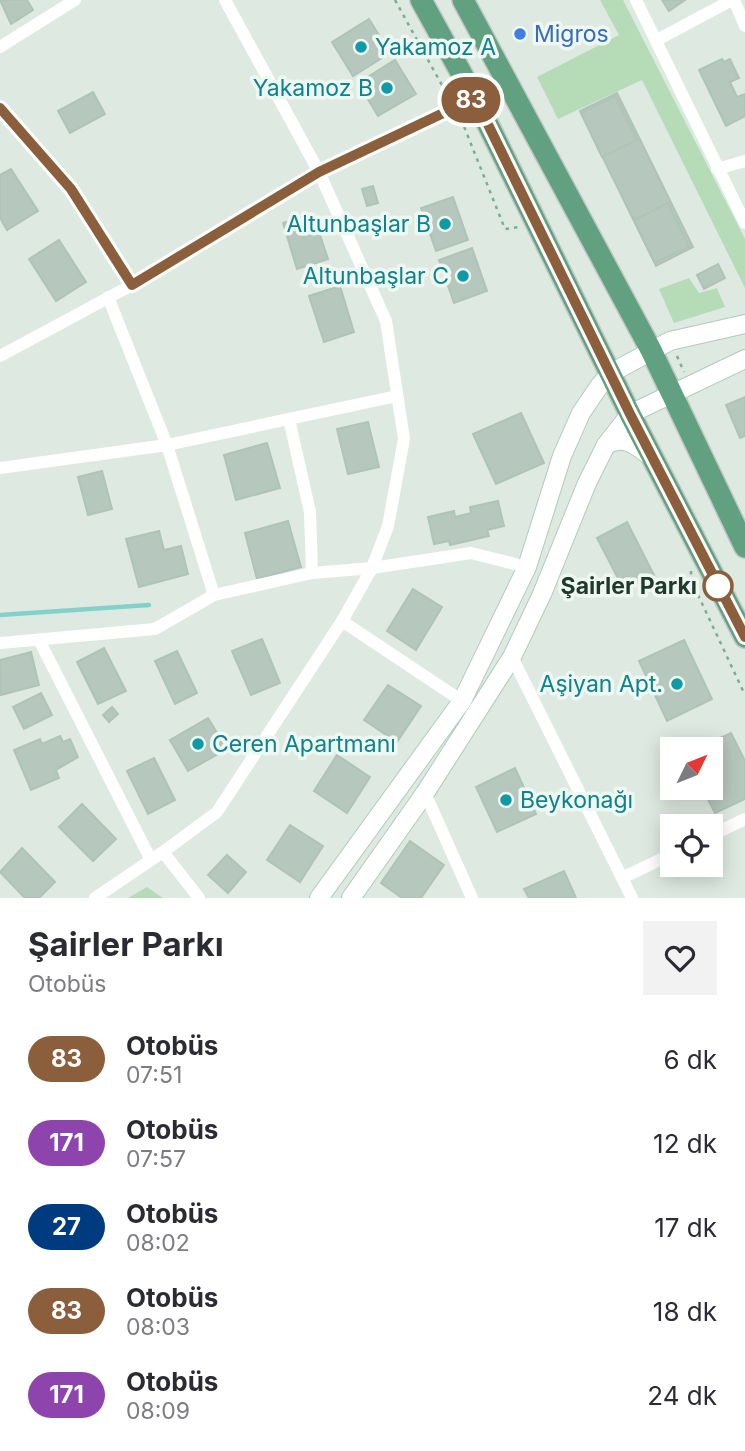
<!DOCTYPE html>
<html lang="tr">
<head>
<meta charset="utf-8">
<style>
  :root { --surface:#fff; --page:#f2f2f3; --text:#2b2b33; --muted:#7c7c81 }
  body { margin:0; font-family:Inter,sans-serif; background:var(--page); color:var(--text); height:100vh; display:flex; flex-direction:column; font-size:26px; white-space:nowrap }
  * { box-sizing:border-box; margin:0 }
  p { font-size:23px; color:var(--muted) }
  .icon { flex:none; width:38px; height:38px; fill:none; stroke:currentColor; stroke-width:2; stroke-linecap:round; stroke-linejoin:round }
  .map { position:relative; height:898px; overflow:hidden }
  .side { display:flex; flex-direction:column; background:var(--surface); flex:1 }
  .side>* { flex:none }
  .badge { padding:0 14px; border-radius:23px; font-size:24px; line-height:46px }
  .needle { width:46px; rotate:47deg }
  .tools { position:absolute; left:660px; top:737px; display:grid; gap:14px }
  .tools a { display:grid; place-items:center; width:63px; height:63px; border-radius:0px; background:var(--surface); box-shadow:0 4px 18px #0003; font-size:35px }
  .map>.badge { position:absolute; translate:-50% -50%; box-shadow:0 0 0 4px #fff }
  .round { display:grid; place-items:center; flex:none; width:74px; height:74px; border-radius:0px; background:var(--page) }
  .overview { display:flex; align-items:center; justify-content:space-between; height:119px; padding:0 28px }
  h1 { font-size:33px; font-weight:700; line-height:52px }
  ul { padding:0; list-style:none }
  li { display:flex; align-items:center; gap:21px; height:84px; padding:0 28px }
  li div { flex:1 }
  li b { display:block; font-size:26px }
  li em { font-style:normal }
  li .badge { min-width:77px; font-weight:700; text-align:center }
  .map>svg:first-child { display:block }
</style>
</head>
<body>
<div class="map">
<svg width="745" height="898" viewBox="0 0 745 898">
  <rect width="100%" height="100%" fill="#deeae1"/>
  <g fill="#b5dcb7">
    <polygon points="600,0 623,0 745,239 745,288 642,80 558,119 537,77 619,35"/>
    <polygon points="689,278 699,293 717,288 725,307 674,323 659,289"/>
    <polygon points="147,887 163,898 128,898"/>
  </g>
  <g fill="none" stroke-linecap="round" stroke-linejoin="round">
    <polyline stroke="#83d1ca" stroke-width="4.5" points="0,615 149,605"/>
  </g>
  <g fill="#b6c7bd" stroke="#b0c3b7" stroke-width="2">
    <polygon points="0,0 27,0 33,10 11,24"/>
    <polygon points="662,0 685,0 669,11"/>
    <polygon points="369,19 390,53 353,76 332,42"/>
    <polygon points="722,59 724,62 730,59 739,78 730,82 737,97 745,94 745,116 726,126 699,70"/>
    <polygon points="395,60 416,94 378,116 358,83"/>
    <polygon points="93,92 105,114 70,133 58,111"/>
    <polygon points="617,93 693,247 656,266 580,111"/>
    <polygon points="615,96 637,140 602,157 581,113"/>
    <polygon points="11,169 38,211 7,230 0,218 0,175"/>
    <polygon points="373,186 378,203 367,206 362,189"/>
    <polygon points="453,197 468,240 436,251 421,208"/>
    <polygon points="668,203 689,247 655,263 634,220"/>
    <polygon points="313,214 328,259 297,269 283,223"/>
    <polygon points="59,240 86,282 56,301 29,259"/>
    <polygon points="472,248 487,291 454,303 439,260"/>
    <polygon points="718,264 725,278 704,289 697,275"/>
    <polygon points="340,286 354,332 324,342 309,296"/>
    <polygon points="745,397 745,436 740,438 726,405"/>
    <polygon points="521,413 544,463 496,484 473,434"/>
    <polygon points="368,422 379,467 348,474 337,429"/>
    <polygon points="267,443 280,488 236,500 224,455"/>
    <polygon points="102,471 112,509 88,515 78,477"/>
    <polygon points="498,501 504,526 487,530 489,536 450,545 449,541 434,544 428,517 454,511 455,517 471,513 470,507"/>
    <polygon points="288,521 301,567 257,579 245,533"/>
    <polygon points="627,522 654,575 624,590 597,538"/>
    <polygon points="159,531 164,550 181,546 188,574 139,587 126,539"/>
    <polygon points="413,589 442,607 416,650 387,631"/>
    <polygon points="262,639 280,683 251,695 232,651"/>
    <polygon points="684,640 712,699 667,721 639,661"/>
    <polygon points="104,648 126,691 98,704 77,662"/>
    <polygon points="177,651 197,693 175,704 155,661"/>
    <polygon points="31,652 39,685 1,695 0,660"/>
    <polygon points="388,685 421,706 397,742 364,720"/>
    <polygon points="41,693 52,715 24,729 13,707"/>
    <polygon points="112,707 118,714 109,722 103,715"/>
    <polygon points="208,718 227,749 188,771 170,740"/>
    <polygon points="731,733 745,761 745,799 715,813 702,788 710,788 710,749 696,749"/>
    <polygon points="60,736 63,742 70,739 78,757 56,770 59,778 31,790 14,750 40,739 42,744"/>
    <polygon points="337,755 370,777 347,813 314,791"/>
    <polygon points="154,758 175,800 148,814 127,771"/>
    <polygon points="515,768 536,814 497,832 476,787"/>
    <polygon points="82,804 116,839 93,861 59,827"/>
    <polygon points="290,825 323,846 300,882 267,860"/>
    <polygon points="410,841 444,865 421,898 402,898 381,883"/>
    <polygon points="22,848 55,882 39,898 25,898 0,872"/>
    <polygon points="227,855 246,872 228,893 208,875"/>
    <polygon points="564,871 576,898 529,898 524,889"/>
  </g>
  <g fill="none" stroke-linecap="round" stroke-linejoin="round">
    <defs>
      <g id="secondary">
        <path d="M606 445C625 434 637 446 652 458"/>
        <polyline points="319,898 462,701 527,567 562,456 581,413 600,385 611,373 670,341 745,324"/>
        <polyline points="351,898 425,793 512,657 542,594 587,483 606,445 630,414 745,359"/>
      </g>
      <g id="primary">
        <polyline points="421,0 475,98 630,414 745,637"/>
        <polyline points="463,0 651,350 745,547"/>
      </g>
    </defs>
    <use href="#secondary" stroke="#b1cabb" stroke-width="20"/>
    <use href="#primary" stroke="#c0c8c4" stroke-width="24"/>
    <g stroke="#7dae93" stroke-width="2.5" stroke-dasharray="3.5 5" stroke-linecap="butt">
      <polyline points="395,0 449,98"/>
      <polyline points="461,119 505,229 519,227"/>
      <polyline points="677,356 684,372"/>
      <polyline points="691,571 691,580 745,695"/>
    </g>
    <g stroke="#fff" stroke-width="12">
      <polyline points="225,0 319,172 386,321 404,439 388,526 372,568 342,621"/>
      <polyline points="636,0 745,223"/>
      <polyline points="734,0 745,26"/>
      <polyline points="657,40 732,0"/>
      <polyline points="0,47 75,0"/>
      <polyline points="0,109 71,189 132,285"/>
      <polyline points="717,169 745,161"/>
      <polyline points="0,356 132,285 319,172 475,98"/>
      <polyline points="289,419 310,512 312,573"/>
      <polyline points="0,468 167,445 108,297"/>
      <polyline points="214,595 167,445 397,396"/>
      <polyline points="39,640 151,860 163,852 199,898"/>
      <polyline points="0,643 155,629 214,595 312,573 372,568 471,553 527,567"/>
      <polyline points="512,657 632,898"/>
      <polyline points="425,793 472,898"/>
      <polyline points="710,836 745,819"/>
      <polyline points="163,852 217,812 342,621 462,701"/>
      <polyline points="622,878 672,854"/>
      <polyline points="95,898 151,860"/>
    </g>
    <use href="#secondary" stroke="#fff" stroke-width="18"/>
    <use href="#primary" stroke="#61a181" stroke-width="21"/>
  </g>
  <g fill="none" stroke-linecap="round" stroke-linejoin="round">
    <defs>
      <polyline id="line" points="0,108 71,189 132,285 319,172 475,98 630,414 745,637"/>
    </defs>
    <use href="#line" stroke="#fff" stroke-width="16"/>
    <use href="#line" stroke="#8b5e3c" stroke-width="10"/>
  </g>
  <circle fill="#3f7fe0" stroke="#eef7f0" stroke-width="2.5" cx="520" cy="34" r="7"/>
  <g fill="#0f9aa8" stroke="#eef7f0" stroke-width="2.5">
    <circle cx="361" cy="47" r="7"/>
    <circle cx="387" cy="88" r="7"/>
    <circle cx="445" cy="224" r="7"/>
    <circle cx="463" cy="276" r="7"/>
    <circle cx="677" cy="684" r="7"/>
    <circle cx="198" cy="744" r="7"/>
    <circle cx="506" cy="800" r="7"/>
  </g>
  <circle fill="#fff" stroke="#8b5e3c" stroke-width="3.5" cx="718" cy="586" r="14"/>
  <g text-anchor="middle" stroke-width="7" stroke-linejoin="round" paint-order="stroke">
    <g font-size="23" fill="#366cbe" stroke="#eef7f0" text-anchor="start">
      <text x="534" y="42">Migros</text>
    </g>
    <g font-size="23" fill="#0d838f" stroke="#eef7f0" text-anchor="end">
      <text x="375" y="55" text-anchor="start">Yakamoz A</text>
      <text x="373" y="96">Yakamoz B</text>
      <text x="431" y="232">Altunbaşlar B</text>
      <text x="449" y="284">Altunbaşlar C</text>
      <text x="663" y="692">Aşiyan Apt.</text>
      <text x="212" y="752" text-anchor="start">Ceren Apartmanı</text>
      <text x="520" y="808" text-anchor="start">Beykonağı</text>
    </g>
    <g font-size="23" font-weight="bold" fill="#1f3a2c" stroke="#eef7f0" text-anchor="end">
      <text x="697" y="594">Şairler Parkı</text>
    </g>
  </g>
</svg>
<div class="tools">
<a><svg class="needle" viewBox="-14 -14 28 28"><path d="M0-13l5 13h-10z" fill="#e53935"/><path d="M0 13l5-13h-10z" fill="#7c7c81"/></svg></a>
<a><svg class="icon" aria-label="locate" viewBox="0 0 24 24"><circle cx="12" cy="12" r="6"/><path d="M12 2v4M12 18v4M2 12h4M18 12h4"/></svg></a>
</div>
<b class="badge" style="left:471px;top:100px;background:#8b5e3c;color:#fff">83</b>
</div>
<section class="side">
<div class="overview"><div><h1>Şairler Parkı</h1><p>Otobüs</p></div><a class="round"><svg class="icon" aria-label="heart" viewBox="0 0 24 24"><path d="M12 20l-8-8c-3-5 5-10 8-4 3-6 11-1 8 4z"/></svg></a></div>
<ul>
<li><span class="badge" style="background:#8b5e3c;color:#fff">83</span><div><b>Otobüs</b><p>07:51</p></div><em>6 dk</em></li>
<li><span class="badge" style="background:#8e44ad;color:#fff">171</span><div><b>Otobüs</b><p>07:57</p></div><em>12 dk</em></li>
<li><span class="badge" style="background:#003b80;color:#fff">27</span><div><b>Otobüs</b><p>08:02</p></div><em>17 dk</em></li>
<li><span class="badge" style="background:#8b5e3c;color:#fff">83</span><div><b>Otobüs</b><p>08:03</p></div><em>18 dk</em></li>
<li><span class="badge" style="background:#8e44ad;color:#fff">171</span><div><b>Otobüs</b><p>08:09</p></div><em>24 dk</em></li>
</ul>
</section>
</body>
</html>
